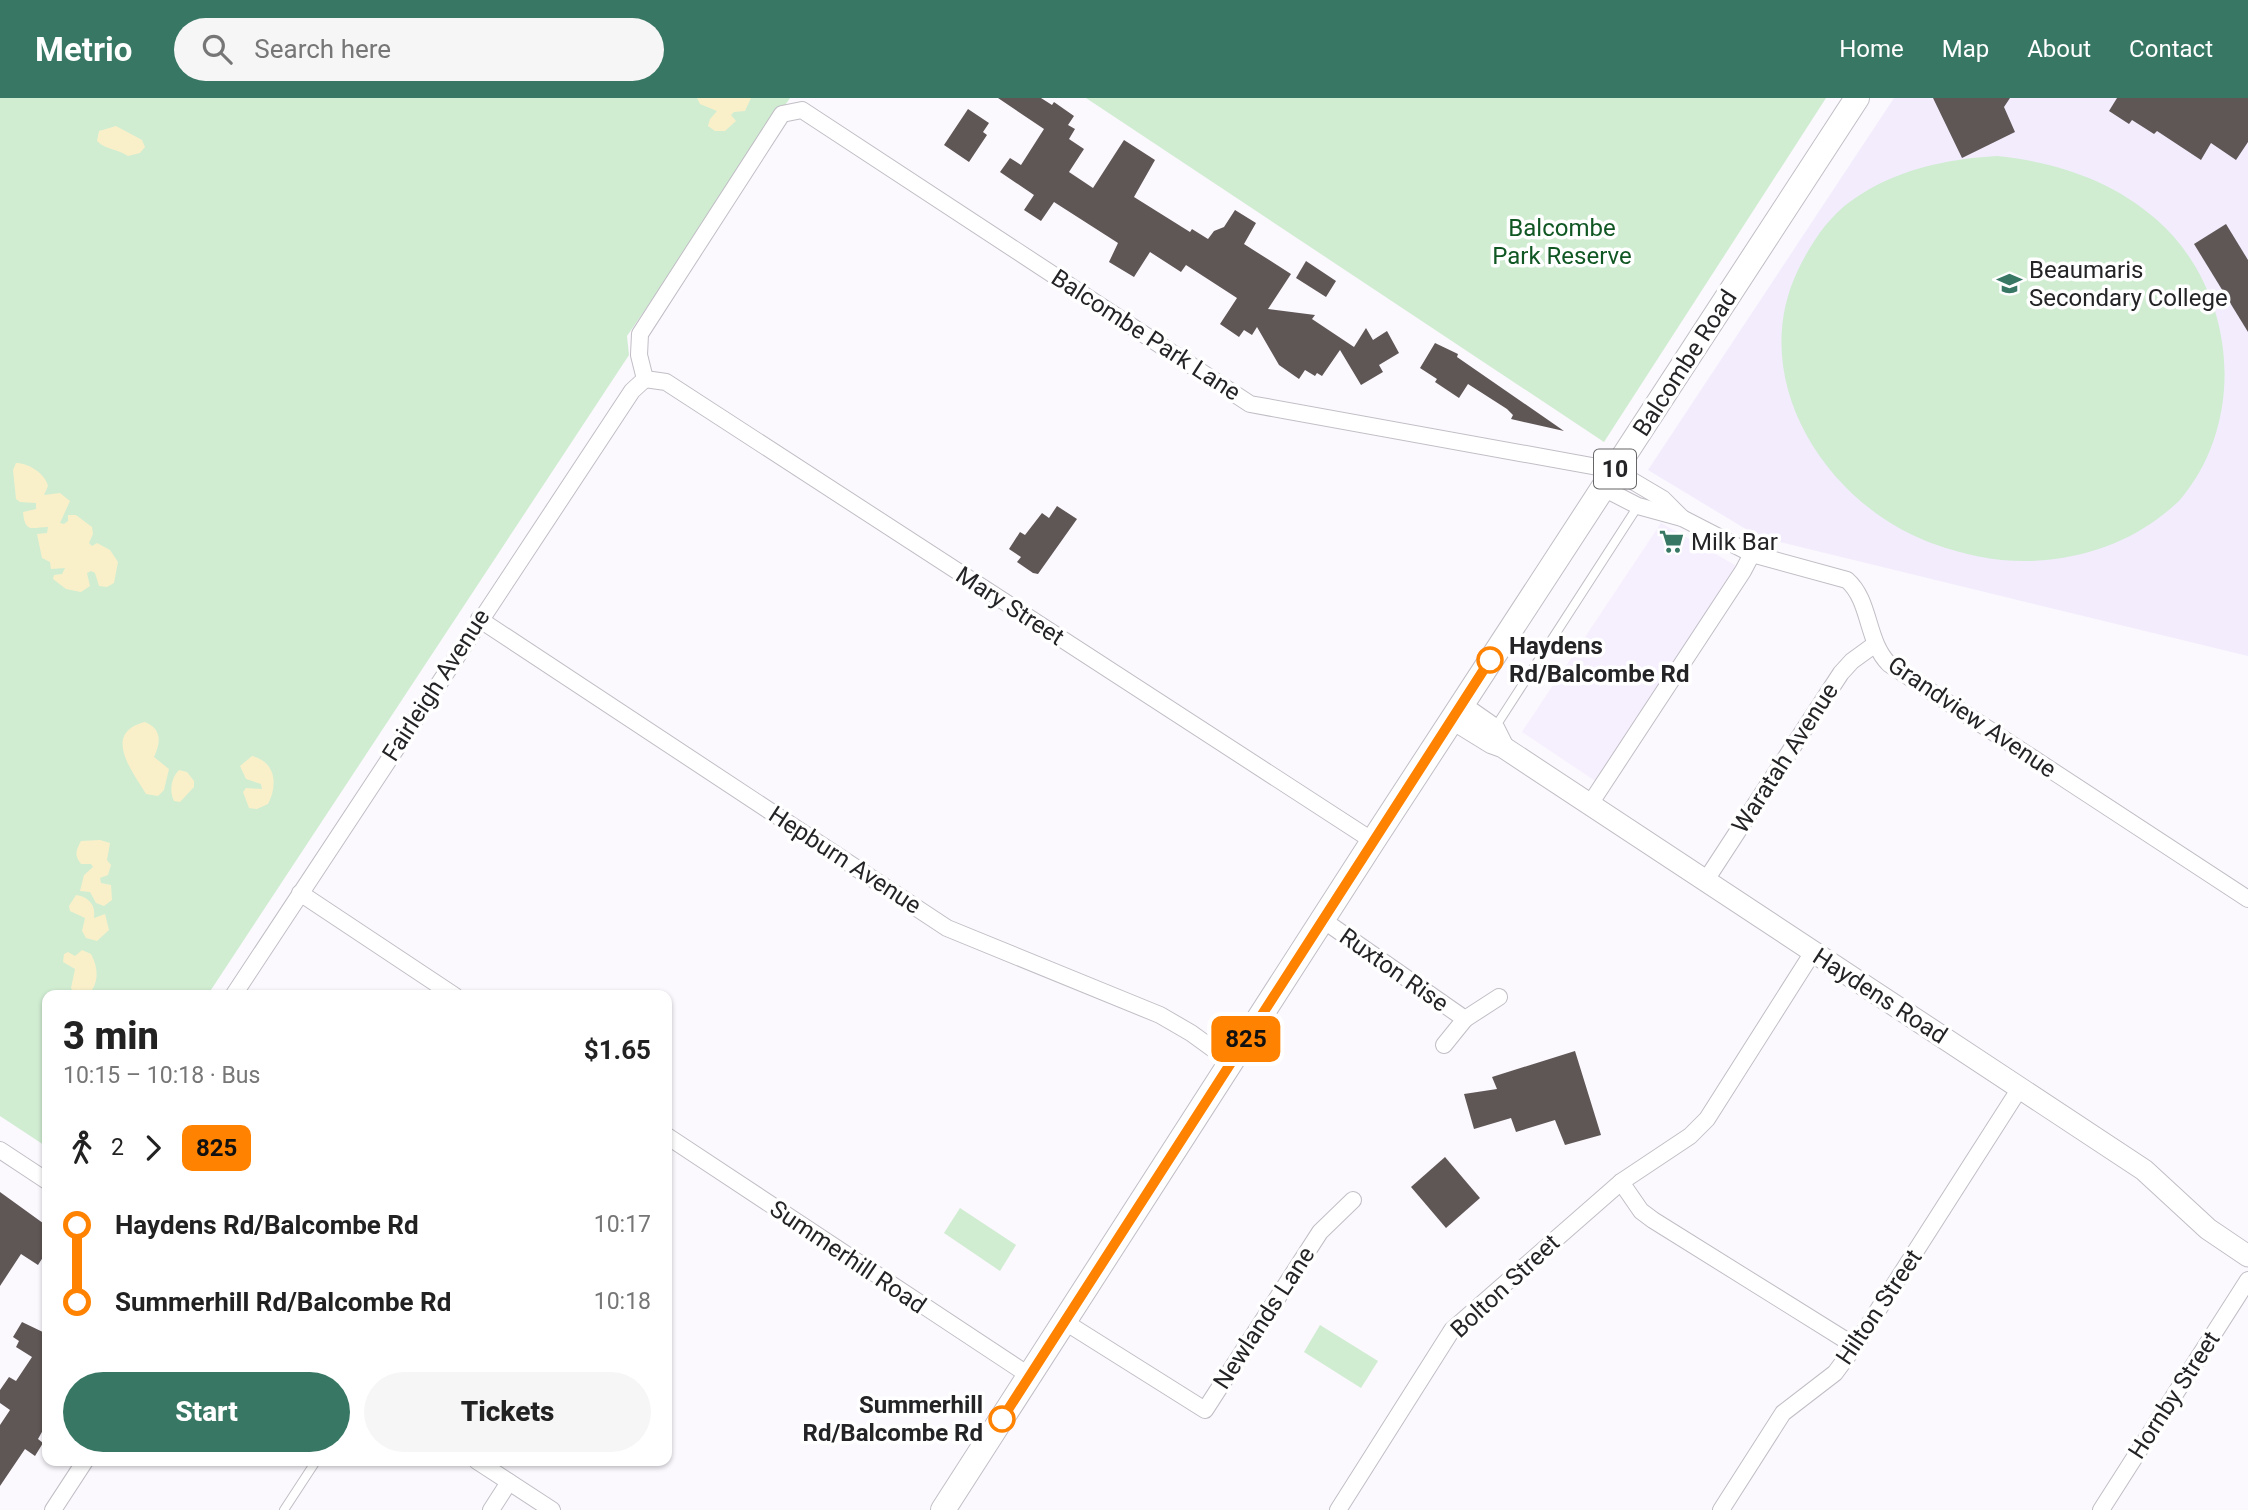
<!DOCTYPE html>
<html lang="en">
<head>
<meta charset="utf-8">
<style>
  :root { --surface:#fff; --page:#f6f6f6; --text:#222; --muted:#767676; --accent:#387764 }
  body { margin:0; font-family:Roboto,sans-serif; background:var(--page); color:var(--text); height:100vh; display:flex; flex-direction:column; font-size:26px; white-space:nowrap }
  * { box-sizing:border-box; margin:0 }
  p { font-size:23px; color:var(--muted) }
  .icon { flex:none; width:38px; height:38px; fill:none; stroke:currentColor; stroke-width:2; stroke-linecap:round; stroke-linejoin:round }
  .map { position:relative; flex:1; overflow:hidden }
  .side { position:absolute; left:42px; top:892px; width:630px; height:476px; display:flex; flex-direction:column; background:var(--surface); border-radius:14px; box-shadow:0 2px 5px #0004 }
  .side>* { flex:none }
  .badge { padding:0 14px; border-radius:10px; font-size:24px; line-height:46px }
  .map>.badge { position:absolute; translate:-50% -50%; box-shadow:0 0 0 4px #fff }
  .legs { display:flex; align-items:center; gap:10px; height:77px; padding:0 21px; font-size:23px }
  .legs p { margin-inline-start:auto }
  .head { display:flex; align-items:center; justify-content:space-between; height:119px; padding:0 21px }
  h1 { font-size:38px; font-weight:800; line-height:52px }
  .button { display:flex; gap:14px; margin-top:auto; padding:14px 21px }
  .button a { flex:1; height:80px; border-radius:42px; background:var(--accent); color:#fff; font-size:28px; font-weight:800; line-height:80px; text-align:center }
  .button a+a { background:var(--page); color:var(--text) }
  ul { padding:0 21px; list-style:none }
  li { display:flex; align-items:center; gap:24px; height:77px; font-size:26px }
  li i { display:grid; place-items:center; width:10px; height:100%; margin:0 9px; background:currentColor }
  li i::after { content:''; width:18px; height:18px; margin:-9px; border:5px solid; border-radius:50%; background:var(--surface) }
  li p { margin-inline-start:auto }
  li:first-child i { background:linear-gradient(#0000 50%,currentColor 0) }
  li:last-child i { background:linear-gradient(currentColor 50%,#0000 0) }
  header { display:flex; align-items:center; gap:42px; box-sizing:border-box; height:98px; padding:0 35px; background:var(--accent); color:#fff }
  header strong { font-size:33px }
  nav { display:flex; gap:38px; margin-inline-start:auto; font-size:24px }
  .search { width:490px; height:63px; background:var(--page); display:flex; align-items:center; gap:18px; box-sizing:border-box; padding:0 24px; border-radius:38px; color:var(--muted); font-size:26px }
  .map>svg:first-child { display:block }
</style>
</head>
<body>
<header>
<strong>Metrio</strong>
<div class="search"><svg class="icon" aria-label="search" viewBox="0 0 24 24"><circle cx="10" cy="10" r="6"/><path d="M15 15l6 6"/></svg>Search here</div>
<nav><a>Home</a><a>Map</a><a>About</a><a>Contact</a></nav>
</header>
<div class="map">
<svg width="2248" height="1412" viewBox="0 0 2248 1412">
  <rect width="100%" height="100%" fill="#fbf8fe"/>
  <polygon fill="#f6effe" points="1661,425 1747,474 1606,690 1522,634"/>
  <polygon fill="#f2ecfd" points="1894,0 2248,0 2248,558 1759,439 1648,372"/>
  <g fill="#d0edd2">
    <polygon points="0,0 790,0 627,238 629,257 207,898 47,898 47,1049 0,1018"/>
    <polygon points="1086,0 1826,0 1604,344"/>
    <path d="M1997 58C2055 64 2112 82 2157 122 2237 193 2248 323 2179 403 2142 438 2097 457 2046 462 2008 466 1970 459 1934 446 1827 408 1745 282 1798 172 1810 147 1828 119 1851 103 1894 72 1945 61 1997 58Z"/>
    <polygon points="960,1110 1016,1147 1000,1173 944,1135"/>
    <polygon points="1320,1227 1378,1263 1361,1290 1304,1254"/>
  </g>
  <g fill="#f9f0ca">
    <polygon points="697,0 751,0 745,13 734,14 731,17 736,23 725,33 715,33 708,28 710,21 717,13 700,6"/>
    <path d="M116 28 142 42 145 49 140 55 128 58C118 51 106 52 97 43L99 33Z"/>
    <path d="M16 365C28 365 45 375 48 388L44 397 60 395 70 403 60 425 64 426 68 423V417H76L92 429 93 436 89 445 92 448 97 445 110 452 118 464 114 485 107 489 99 488 95 475 91 473 87 475 90 488 81 494 66 491 53 481 54 477 62 476 65 470 51 471 50 464 42 460 37 436 47 435 48 429C32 429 25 436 23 414L36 411V405L20 404 16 401 13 372Z"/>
    <path d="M145 624C162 631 161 644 154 659L169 671 164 692 158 698 146 696C133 674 101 635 145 624Z"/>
    <path d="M252 658C276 664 278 687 268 706L257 711 249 710 243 694 246 690 262 691 261 686 246 681 240 668Z"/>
    <path d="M179 672 187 674 194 683V689L180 704 174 703C169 693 171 680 179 672Z"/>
    <path d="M100 742 110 745 107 762 111 767 108 777 100 780 101 785 111 787 112 802 104 808 96 805 90 794 80 793 84 777 93 769 91 766H81C74 757 76 752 81 743Z"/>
    <path d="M76 797C89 799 96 807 94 820L105 816 109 832 97 843 86 840 82 833 85 820 70 813 69 808Z"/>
    <path d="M82 852 91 856C99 871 99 885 88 898L74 895 71 890 75 871 63 864 64 856 68 854 75 858Z"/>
  </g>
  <g fill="#5f5756">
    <polygon points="998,0 1041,0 1052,7 1054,4 1074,18 1068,27 1075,31 1069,41 1084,51 1069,74 1093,90 1124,42 1155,62 1134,99 1190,134 1192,131 1208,141 1214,133 1224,129 1235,112 1256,125 1244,146 1291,176 1268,211 1315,217 1312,221 1354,249 1366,230 1373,242 1387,233 1399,255 1379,267 1383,274 1361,287 1340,252 1322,278 1317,275 1315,278 1305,272 1299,281 1279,267 1257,229 1252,237 1244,232 1239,239 1220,226 1237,200 1186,167 1181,174 1150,154 1134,179 1109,164 1118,145 1054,104 1041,123 1024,112 1034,97 1000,74 1010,60 1021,67 1044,31"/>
    <polygon points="1933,0 2010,0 2004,9 2015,34 1962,60"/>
    <polygon points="2117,0 2248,0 2248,44 2236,62 2211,45 2201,62 2157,33 2154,36 2132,22 2129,26 2109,13"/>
    <polygon points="968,11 989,25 983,34 987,37 969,64 944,47"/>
    <polygon points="2226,126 2248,162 2248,234 2194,146"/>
    <polygon points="1306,163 1336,183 1326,199 1296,180"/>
    <polygon points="1435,245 1458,256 1457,259 1564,333 1511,321 1513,317 1507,311 1468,286 1459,300 1435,284 1437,281 1420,270"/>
    <polygon points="1057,408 1077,421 1038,476 1033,475 1017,464 1021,459 1009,451 1020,434 1025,437 1042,415 1049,420"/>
    <polygon points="1575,953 1601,1037 1565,1047 1555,1022 1516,1034 1511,1020 1474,1031 1464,996 1497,991 1492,979"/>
    <polygon points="1445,1059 1480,1100 1446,1130 1411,1089"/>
    <polygon points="0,1094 47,1128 47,1153 38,1167 21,1156 0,1188"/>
    <polygon points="22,1224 47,1236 47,1325 38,1341 43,1345 35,1358 25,1351 0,1388 0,1327 10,1312 0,1305 0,1292 9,1279 16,1283 32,1259 16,1249 19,1243 13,1239"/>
  </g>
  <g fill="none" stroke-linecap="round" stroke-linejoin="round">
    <defs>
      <g id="lane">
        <polyline points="1494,631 1638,408"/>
        <polyline points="284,1412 316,1363"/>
      </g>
      <g id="street">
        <polyline points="645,281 639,257 640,236 782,16 802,12 1250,306 1614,372 1663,401 1682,420"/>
        <polyline points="645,281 666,284 1373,743"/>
        <path d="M1603 390 1638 408 1682 420 1752 456 1847 482C1871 503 1866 543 1889 566L2248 801"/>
        <polyline points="479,521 947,830 1160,917 1191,935 1231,964"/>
        <polyline points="1590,706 1743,473 1752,456"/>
        <polyline points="1706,782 1841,575 1852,563 1874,547"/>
        <polyline points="300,795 455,898"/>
        <polyline points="1323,822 1465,921 1444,947"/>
        <polyline points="233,898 632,293 645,281"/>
        <polyline points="1465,921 1499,899"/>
        <polyline points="667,1038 1030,1278"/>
        <polyline points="0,1052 47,1083"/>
        <polyline points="1621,1084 1641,1113 1653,1122 1855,1248"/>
        <polyline points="1065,1224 1205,1312 1320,1134 1353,1102"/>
        <polyline points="477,1363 552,1412"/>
        <polyline points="53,1412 85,1363"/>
        <polyline points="491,1412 509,1384"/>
        <polyline points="1338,1412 1452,1232 1621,1084 1690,1038 1707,1021 1813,854"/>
        <polyline points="1721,1412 1783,1315 1835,1275 1855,1248 2020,990"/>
        <polyline points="2101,1412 2248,1182"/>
      </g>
      <g id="secondary">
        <polyline points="1461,608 1494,631 1502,647"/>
        <polyline points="1453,621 1492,645 1503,649 2144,1072 2208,1131 2248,1158"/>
      </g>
      <polyline id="primary" points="943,1412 1373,743 1857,0"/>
    </defs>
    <use href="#lane" stroke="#c1bec5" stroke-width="10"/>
    <use href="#street" stroke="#c1bec5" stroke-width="18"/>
    <use href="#secondary" stroke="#c1bec5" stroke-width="23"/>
    <use href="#primary" stroke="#c1bec5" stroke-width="26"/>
    <use href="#lane" stroke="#fff" stroke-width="8"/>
    <use href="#street" stroke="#fff" stroke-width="16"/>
    <use href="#secondary" stroke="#fff" stroke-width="21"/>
    <use href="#primary" stroke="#fff" stroke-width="24"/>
  </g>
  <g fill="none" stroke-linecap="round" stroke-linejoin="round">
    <defs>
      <polyline id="line-1" points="1002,1321 1490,562"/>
    </defs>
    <use href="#line-1" stroke="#fff" stroke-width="16"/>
    <use href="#line-1" stroke="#ff8200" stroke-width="10"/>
  </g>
  <defs>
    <symbol id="school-bare" viewBox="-9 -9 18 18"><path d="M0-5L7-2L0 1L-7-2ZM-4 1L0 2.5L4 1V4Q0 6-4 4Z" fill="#387764" stroke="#fff" stroke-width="2.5" paint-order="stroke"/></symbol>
    <symbol id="supermarket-bare" viewBox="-9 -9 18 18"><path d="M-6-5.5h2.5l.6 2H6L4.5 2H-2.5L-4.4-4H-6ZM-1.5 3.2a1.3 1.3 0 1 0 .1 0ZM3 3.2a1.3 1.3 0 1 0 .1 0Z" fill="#387764" stroke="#fff" stroke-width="2.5" paint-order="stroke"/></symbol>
  </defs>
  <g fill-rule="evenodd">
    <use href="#school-bare" x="1992" y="168" width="35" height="35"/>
    <use href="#supermarket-bare" x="1654" y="426" width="35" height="35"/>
  </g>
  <g fill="#fff" stroke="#ff8200" stroke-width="3.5">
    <circle cx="1490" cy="562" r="12"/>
    <circle cx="1002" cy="1321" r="12"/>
  </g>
  <g text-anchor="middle" stroke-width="7" stroke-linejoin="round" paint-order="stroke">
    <rect fill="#fff" stroke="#666567" stroke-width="2" x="1594" y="351.5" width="42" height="39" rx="5"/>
    <g font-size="23" font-weight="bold" fill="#242326">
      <text x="1615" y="379">10</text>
    </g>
    <g font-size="24" fill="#105723" stroke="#fff">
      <text x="1562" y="138">Balcombe<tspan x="1562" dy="28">Park Reserve</tspan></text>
    </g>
    <g font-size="24" fill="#242326" stroke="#fff" text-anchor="start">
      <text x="2029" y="180">Beaumaris<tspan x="2029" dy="28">Secondary College</tspan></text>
      <text x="1691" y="452">Milk Bar</text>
    </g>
    <g font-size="24" fill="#242326" stroke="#fff">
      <text transform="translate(1146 237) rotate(33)" y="8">Balcombe Park Lane</text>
      <text transform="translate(1685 265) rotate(-57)" y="8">Balcombe Road</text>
      <text transform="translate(1010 508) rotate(33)" y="8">Mary Street</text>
      <text transform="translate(436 587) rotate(-57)" y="8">Fairleigh Avenue</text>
      <text transform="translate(1972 619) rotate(34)" y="8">Grandview Avenue</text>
      <text transform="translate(1785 660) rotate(-57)" y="8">Waratah Avenue</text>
      <text transform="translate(845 762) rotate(33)" y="8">Hepburn Avenue</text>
      <text transform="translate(1394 872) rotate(35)" y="8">Ruxton Rise</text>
      <text transform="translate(1880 898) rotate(33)" y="8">Haydens Road</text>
      <text transform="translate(848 1159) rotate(34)" y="8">Summerhill Road</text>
      <text transform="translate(1505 1188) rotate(-43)" y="8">Bolton Street</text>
      <text transform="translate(1879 1209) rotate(-56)" y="8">Hilton Street</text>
      <text transform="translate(1264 1220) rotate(-57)" y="8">Newlands Lane</text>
      <text transform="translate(2174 1297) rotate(-57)" y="8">Hornby Street</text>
    </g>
    <g font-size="24" font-weight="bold" fill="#242326" stroke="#fff" text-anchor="start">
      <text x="1509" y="556">Haydens<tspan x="1509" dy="28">Rd/Balcombe Rd</tspan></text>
      <text x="983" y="1315" text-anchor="end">Summerhill<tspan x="983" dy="28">Rd/Balcombe Rd</tspan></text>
    </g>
  </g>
</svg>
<b class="badge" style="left:1246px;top:941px;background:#ff8200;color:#111">825</b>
<section class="side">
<div class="head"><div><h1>3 min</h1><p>10:15 – 10:18 · Bus</p></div><b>$1.65</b></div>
<div class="legs"><svg class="icon" aria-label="walk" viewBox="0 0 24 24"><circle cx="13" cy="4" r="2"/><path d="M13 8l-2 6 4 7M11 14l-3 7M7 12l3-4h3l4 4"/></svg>2<svg class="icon" aria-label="forward" viewBox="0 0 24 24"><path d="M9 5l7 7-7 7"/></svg><b class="badge" style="background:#ff8200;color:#111">825</b></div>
<ul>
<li><i style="color:#ff8200"></i><b>Haydens Rd/Balcombe Rd</b><p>10:17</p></li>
<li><i style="color:#ff8200"></i><b>Summerhill Rd/Balcombe Rd</b><p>10:18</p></li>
</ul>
<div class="button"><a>Start</a><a>Tickets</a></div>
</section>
</div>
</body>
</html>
